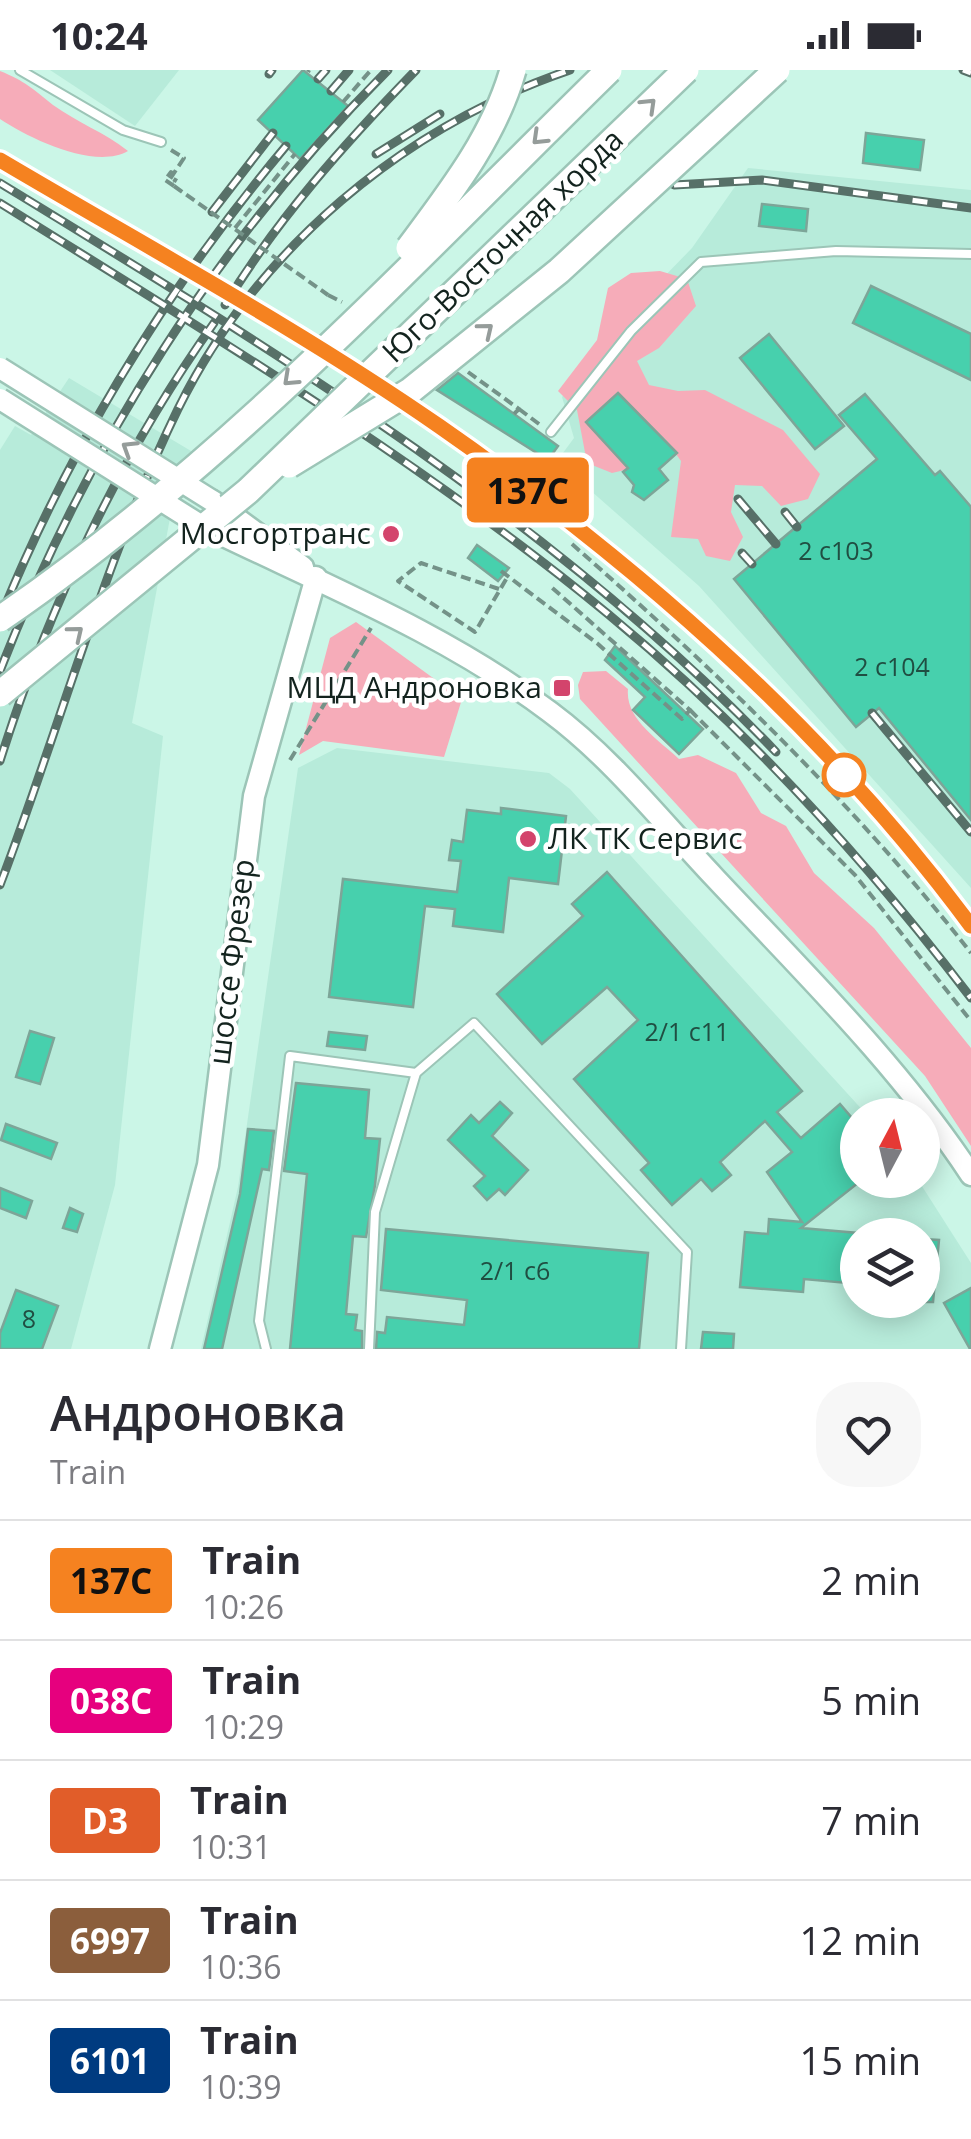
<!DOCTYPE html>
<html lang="en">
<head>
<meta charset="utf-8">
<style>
  :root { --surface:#fff; --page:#f7f7f7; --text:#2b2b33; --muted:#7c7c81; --line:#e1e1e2 }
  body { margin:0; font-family:"Open Sans",sans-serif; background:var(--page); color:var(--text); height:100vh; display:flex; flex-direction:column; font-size:38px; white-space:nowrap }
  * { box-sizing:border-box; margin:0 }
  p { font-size:32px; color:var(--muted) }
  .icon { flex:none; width:55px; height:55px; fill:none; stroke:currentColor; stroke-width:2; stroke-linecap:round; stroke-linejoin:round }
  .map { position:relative; height:1279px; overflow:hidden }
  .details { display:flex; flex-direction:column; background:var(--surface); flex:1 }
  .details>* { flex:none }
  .badge { padding:0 20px; border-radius:8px; font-size:35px; line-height:65px }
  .needle { width:65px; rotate:7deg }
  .controls { position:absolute; left:840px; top:1028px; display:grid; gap:20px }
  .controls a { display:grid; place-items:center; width:100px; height:100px; border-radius:50%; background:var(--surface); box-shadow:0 5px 25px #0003; font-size:50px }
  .map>.badge { position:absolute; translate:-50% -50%; box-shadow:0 0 0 5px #fff }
  .round { display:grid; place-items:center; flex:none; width:105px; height:105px; border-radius:40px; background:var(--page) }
  .summary { display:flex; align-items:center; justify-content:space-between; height:170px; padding:0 50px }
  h1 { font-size:48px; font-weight:600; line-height:75px }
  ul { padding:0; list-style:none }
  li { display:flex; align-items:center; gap:30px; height:120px; padding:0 50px; border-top:2px solid var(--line) }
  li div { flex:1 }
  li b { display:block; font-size:38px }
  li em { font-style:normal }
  li .badge { min-width:110px; font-weight:700; text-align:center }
  .status { display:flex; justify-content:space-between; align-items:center; height:70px; padding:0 50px; background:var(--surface); direction:ltr }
  .status svg { height:28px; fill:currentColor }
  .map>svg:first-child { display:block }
</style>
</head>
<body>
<div class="status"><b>10:24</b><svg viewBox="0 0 49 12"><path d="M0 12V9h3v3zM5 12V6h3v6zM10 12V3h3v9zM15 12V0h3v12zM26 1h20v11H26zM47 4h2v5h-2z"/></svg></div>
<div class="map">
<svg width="971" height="1279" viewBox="0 0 971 1279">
  <rect width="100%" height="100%" fill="#cbf6e7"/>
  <g fill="#b7ebda" fill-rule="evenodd">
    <polygon points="50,0 179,0 135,56"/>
    <polygon points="748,98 971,120 971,818 699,516 557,391 574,368 562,327 622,250 692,178"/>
    <polygon points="69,308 196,384 170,448 132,653 163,666 115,1115 71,1279 0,1279 0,380 15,356 31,365"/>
    <path d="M337 678 549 703 570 719 867 1045H858V1110H918L971 1193V1279H201L238 1117 298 698ZM858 1165H922V1230H858Z"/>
  </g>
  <g fill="#f6acb9">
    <path d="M0 1C25 11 33 19 53 35 78 53 104 62 128 81 95 100 30 69 0 49Z"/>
    <polygon points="660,201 687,209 696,236 659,278 637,291 649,315 678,321 705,320 783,360 820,404 808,429 781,436 762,416 735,415 731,442 743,467 730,491 706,486 698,469 671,467 681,391 665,369 643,352 637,397 612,403 587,393 577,340 558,321 597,270 608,218 631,203"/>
    <polygon points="356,552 462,629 444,687 323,671 299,685 330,568"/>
    <path d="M606 601 628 619C625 649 659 670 679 689L698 685 736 703 761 743 786 756 814 803 874 858 971 978V1076L925 1006 580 629 578 615 583 602Z"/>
  </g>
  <g fill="#47d0ad" stroke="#7da598" stroke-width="2.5">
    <polygon points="303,0 348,36 300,89 258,50"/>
    <polygon points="866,63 924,70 920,100 863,93"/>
    <polygon points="762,134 808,139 806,161 759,156"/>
    <polygon points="871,216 971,264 971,310 853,253"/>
    <polygon points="769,264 844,356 815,379 740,288"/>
    <polygon points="458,303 558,376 548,390 437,320"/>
    <polygon points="618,323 677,383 659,399 668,410 644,430 632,422 634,415 623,402 628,398 586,352"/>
    <polygon points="865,324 935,405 940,401 971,437 971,750 879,638 856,657 734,509 877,389 839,345"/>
    <polygon points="477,475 509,498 498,511 468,488"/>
    <polygon points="615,576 703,659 679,684 633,640 645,627 605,590"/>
    <polygon points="501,738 566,746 558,814 509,808 503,862 453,856 455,839 425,836 413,937 329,927 343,809 457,822 461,791 449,790 452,770 463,772 467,740 501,744"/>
    <polygon points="607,802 802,1021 777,1042 801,1068 840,1034 858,1055 858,1113 801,1158 858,1163 858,1214 804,1209 803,1222 740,1217 745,1162 768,1164 769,1149 802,1152 767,1102 792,1082 765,1051 720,1092 731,1105 712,1121 701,1109 672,1135 641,1100 649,1093 574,1009 638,950 607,917 542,974 497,924 583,846 572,834"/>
    <polygon points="30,961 54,968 40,1014 16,1007"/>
    <polygon points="329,962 367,966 365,980 327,976"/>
    <polygon points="296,1013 369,1020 365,1068 380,1069 375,1115 366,1167 353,1166 346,1244 357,1245 355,1260 362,1261 362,1279 290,1279 307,1104 284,1101"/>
    <polygon points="500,1032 512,1043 492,1066 528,1100 505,1125 499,1119 487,1130 474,1116 485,1106 448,1070 471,1045 479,1053"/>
    <polygon points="6,1054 57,1073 51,1089 1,1070"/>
    <polygon points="248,1059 274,1061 269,1100 262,1099 222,1279 204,1279 240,1124"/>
    <polygon points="0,1118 32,1131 26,1148 0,1138"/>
    <polygon points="70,1138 83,1144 77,1162 63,1158"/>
    <polygon points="386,1159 648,1183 639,1279 376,1279 377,1262 385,1263 387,1247 464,1255 467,1230 381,1220"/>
    <polygon points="922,1169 939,1170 933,1232 922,1232"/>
    <polygon points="971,1218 971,1279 970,1279 944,1233"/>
    <polygon points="16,1220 58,1236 42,1279 0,1279 0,1263"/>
    <polygon points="703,1262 734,1264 733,1279 701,1279"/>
  </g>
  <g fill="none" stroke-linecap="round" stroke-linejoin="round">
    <defs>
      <g id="service">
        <polyline points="20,0 123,60 161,72"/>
        <polyline points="551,362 631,261 701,192 836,181 971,184"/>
        <polyline points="266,1279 259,1251 290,986 416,1003"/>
        <polyline points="369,1279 375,1142 416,1003 474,953 687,1182 681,1279"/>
      </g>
      <g id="tertiary">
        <polyline points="213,431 303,497"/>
        <path d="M197 453C317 512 442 561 550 642 612 688 662 752 715 808 805 904 899 996 971 1105"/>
        <polyline points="160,1279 208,1095 254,726 316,507"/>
      </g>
    </defs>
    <use href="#service" stroke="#9cc5b7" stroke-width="12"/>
    <use href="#tertiary" stroke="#9cc5b7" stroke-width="25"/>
    <g stroke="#749288" stroke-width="4" stroke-dasharray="10 5" stroke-linecap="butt">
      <polyline points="308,2 309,0"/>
      <polyline points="343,32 371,0"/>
      <polyline points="171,80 184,88 170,109 174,112"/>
      <polyline points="174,116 165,110 171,102 177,107 174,112"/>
      <polyline points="235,158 295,84"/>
      <polyline points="328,225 342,232"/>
      <polyline points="468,302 519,339 514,344"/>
      <polyline points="519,339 543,357"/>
      <path d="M572 474C716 601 852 731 971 883"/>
      <polyline points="501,501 598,574 682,649 690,640 549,515"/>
      <polyline points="499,519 421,493 398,511 475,562 508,506"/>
      <polyline points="690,640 855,805 971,951"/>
      <polyline points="290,690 371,558"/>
    </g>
    <use href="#service" stroke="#fff" stroke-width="8"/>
    <use href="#tertiary" stroke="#fff" stroke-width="20"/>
    <defs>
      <g id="rail">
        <polyline points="963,0 971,3"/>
        <polyline points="269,4 272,0"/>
        <polyline points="318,9 326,0"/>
        <polyline points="331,21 349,0"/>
        <polyline points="376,84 440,44"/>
        <path d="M0 90C147 177 299 259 439 356 639 494 826 661 971 856"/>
        <path d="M0 113C275 281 552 448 776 682"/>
        <polyline points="674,115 762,110 971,138"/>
        <path d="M0 133C208 263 418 388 608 544 743 655 865 789 971 928"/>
        <polyline points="212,142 273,63"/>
        <path d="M225 235C277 149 346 72 416 0"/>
        <polyline points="738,429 776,474"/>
        <polyline points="785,442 797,457"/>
        <polyline points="742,483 752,494"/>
        <path d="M0 548C70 376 167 218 286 76"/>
        <path d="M0 601C86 378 218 170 388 0"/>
        <polyline points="872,643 971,762"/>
        <path d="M0 691C48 538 121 384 214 253"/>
        <path d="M0 815C59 660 106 486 178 339 257 179 403 57 570 0"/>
      </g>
    </defs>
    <use href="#rail" stroke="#577068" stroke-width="9"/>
    <use href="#rail" stroke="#fff" stroke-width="5" stroke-dasharray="15" stroke-linecap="butt"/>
    <defs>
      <g id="tertiary-bridge">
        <polyline points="0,298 211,430"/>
        <polyline points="0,329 197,453"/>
      </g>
      <g id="primary-bridge">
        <path d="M409 178C450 123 494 67 513 0"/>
        <polyline points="289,395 410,321 559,201 777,0"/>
        <path d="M0 549C225 395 414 191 609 0"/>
        <polyline points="0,624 248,421 686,0"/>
      </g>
    </defs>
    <use href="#tertiary-bridge" stroke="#9cc5b7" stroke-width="25" stroke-linecap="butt"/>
    <use href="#primary-bridge" stroke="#9cc5b7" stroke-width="30" stroke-linecap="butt"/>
    <polyline stroke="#749288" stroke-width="4" stroke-dasharray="10 5" stroke-linecap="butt" points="174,116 328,225"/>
    <use href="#tertiary-bridge" stroke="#fff" stroke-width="20"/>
    <use href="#primary-bridge" stroke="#fff" stroke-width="25"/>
  </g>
  <defs><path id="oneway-chevron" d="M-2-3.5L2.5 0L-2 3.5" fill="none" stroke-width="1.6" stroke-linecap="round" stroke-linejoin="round" transform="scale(2.5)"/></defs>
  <g stroke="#959c9a">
    <use href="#oneway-chevron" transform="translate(649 35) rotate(-44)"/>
    <use href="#oneway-chevron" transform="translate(539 68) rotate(136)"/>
    <use href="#oneway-chevron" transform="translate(486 260) rotate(-39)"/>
    <use href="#oneway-chevron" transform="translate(290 309) rotate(137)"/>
    <use href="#oneway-chevron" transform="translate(129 378) rotate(-148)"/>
    <use href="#oneway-chevron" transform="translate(76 563) rotate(-39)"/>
  </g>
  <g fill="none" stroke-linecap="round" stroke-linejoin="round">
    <defs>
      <path id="line" d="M0 90C147 177 299 259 439 356 638 494 827 661 971 856"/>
    </defs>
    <use href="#line" stroke="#fff" stroke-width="22"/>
    <use href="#line" stroke="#f58220" stroke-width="15"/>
  </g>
  <g fill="#d3446c" stroke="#fff" stroke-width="4">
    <circle cx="391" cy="464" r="10"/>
    <rect x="552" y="608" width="20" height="20" rx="5"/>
    <circle cx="528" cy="769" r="10"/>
  </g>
  <circle fill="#fff" stroke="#f58220" stroke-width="5" cx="844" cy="705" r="20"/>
  <g text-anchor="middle" stroke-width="9" stroke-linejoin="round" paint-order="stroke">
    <g font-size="25" fill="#204e42">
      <text x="836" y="490">2 с103</text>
      <text x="892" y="606">2 с104</text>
      <text x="687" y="971">2/1 с11</text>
      <text x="515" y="1210">2/1 с6</text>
      <text x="29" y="1258">8</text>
    </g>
    <g font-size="30" fill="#13231e" stroke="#fff">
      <text transform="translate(503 176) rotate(-44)" y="10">Юго-Восточная хорда</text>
      <text transform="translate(232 892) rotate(-83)" y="10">шоссе Фрезер</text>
    </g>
    <g font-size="30" fill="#13231e" stroke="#fff" text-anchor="end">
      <text x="371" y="474">Мосгортранс</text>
      <text x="542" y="628">МЦД Андроновка</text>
      <text x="548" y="779" text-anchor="start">ЛК ТК Сервис</text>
    </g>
  </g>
</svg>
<div class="controls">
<a><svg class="needle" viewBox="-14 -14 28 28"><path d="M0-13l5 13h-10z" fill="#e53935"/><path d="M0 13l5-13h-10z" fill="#7c7c81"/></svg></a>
<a><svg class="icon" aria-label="layers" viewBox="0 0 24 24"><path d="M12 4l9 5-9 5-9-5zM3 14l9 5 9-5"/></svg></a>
</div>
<b class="badge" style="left:528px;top:420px;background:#f58220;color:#111">137С</b>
</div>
<section class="details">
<div class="summary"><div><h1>Андроновка</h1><p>Train</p></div><a class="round"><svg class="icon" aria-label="heart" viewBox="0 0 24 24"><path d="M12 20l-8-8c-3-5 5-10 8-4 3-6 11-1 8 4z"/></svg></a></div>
<ul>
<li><span class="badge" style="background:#f58220;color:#111">137С</span><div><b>Train</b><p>10:26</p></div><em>2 min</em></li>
<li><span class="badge" style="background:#e6007e;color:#fff">038С</span><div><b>Train</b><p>10:29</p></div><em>5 min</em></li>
<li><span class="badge" style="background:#e15d29;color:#fff">D3</span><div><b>Train</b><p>10:31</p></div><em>7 min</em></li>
<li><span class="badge" style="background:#8b5e3c;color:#fff">6997</span><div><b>Train</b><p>10:36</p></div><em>12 min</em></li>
<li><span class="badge" style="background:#003b80;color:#fff">6101</span><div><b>Train</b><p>10:39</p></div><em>15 min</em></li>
</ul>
</section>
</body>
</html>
